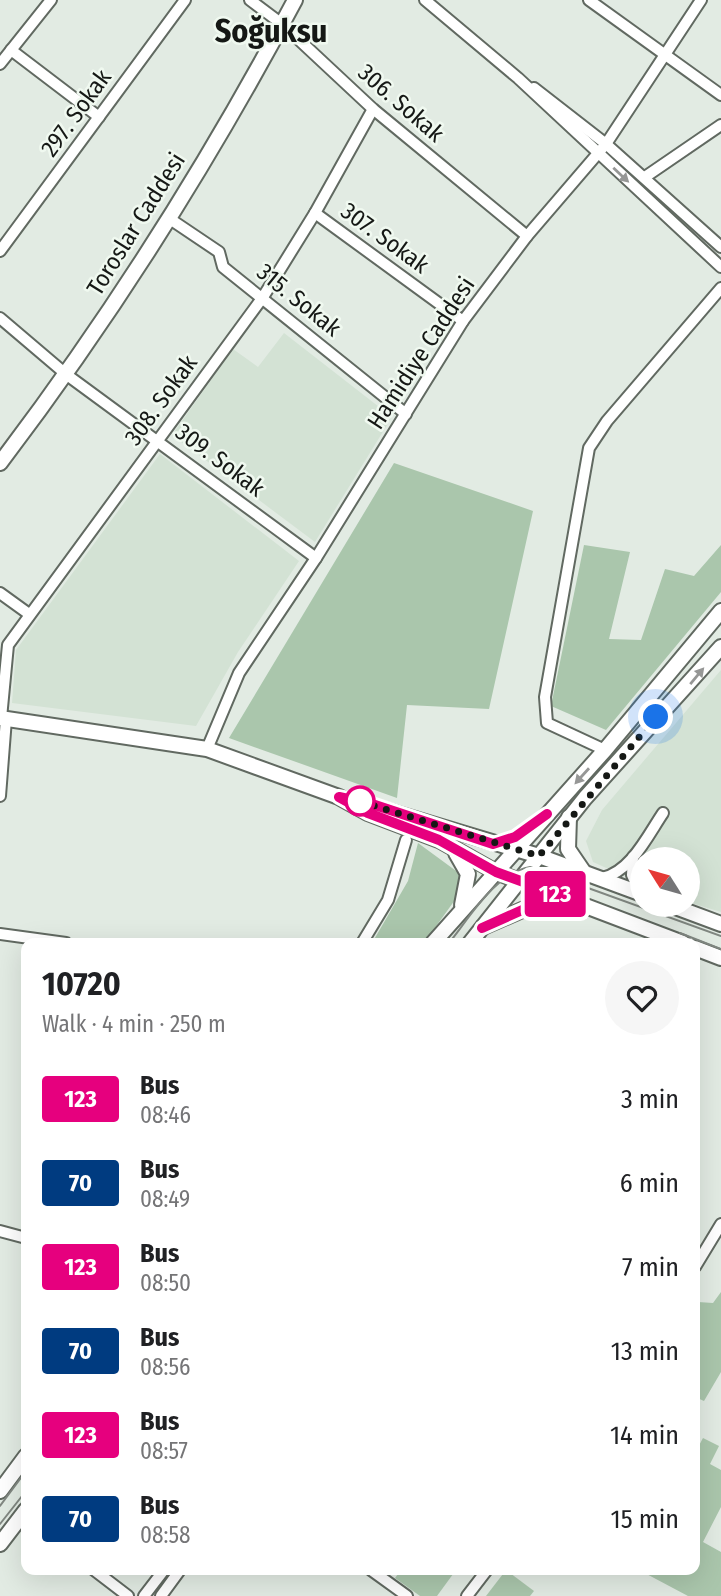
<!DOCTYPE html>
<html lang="en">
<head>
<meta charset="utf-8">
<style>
  :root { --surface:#fff; --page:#f6f6f6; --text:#202124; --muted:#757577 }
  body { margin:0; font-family:"Fira Sans Condensed",sans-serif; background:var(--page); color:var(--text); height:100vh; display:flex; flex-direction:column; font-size:26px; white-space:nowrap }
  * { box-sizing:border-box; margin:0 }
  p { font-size:23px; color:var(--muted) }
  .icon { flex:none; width:38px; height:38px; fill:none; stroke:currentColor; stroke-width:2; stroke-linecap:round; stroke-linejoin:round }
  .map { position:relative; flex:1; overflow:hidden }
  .details { position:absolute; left:21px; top:938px; width:679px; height:637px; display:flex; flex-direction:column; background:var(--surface); border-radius:14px; box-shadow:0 7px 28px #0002 }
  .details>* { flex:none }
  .badge { padding:0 14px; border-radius:5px; font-size:24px; line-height:46px }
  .needle { width:46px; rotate:307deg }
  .fabs { position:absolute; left:630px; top:847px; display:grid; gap:14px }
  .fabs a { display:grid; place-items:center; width:70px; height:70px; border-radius:50%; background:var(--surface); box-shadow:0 7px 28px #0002; font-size:35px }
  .you { position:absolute; width:35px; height:35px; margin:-18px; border:5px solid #fff; border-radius:50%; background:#1a73e8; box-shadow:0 0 0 10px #1a73e833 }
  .map>.badge { position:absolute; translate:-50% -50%; box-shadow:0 0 0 4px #fff }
  .round { display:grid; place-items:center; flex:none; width:74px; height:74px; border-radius:37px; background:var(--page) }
  .headline { display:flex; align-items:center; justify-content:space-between; height:119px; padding:0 21px }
  h1 { font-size:33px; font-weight:700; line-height:52px }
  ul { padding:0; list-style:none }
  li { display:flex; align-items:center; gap:21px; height:84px; padding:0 21px }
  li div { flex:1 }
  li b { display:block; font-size:26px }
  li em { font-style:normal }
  li .badge { min-width:77px; font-weight:700; text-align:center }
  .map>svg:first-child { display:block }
</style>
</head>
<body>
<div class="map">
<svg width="721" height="1596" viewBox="0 0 721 1596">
  <rect width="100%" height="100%" fill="#e2ebe3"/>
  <g fill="#d3e2d4">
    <polygon points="284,333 392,417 315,542 172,435 233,349 258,367"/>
    <polygon points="160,454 299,561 238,652 196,726 12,703 16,650"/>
    <polygon points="721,670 721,912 688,902 688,859 642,859 642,884 593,862 586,841 602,810"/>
  </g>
  <g fill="#aac6ac">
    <polygon points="394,463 533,511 489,709 407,705 397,798 229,738"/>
    <polygon points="584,545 630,552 609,639 641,640 665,569 694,576 721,545 721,592 606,730 551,706"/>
    <polygon points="418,843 463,876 465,886 424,943 372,943 408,881"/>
    <polygon points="721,1292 721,1372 704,1401 695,1397 695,1306 698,1302 713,1303"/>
    <polygon points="703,1438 719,1446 710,1464 721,1470 721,1507 703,1542 721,1552 721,1596 688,1596 639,1570 695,1570 695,1453"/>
    <polygon points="401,1570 456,1570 437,1596 420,1596 395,1578"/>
    <polygon points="506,1570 534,1591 530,1596 486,1596"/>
  </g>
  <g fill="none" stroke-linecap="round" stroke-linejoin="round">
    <defs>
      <g id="minor">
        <polyline points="250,0 282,24 373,109 527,236"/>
        <polyline points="425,0 518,78 721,267"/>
        <polyline points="589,0 721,95"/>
        <polyline points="11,50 99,117"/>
        <polyline points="0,64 51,0"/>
        <polyline points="534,88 606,144 721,247"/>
        <polyline points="645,177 721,125"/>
        <polyline points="315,213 463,321"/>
        <polyline points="170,219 219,252 223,267 406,414"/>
        <polyline points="0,251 185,0"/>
        <polyline points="0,318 67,375 316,558"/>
        <polyline points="0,593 29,614"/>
        <polyline points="1,718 8,645 263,297 315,213 373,109"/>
        <polyline points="207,749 239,673 316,558 463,321 527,236 606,144 701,0"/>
        <polyline points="605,750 547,723 545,697 589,448 607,421 721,288"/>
        <polyline points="0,796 6,719"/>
        <polyline points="633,857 632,875 640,893"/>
        <path d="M602 878C631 872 648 835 663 813"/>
        <polyline points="0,934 66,943"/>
        <polyline points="362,943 388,900 406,840"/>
        <polyline points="0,1231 26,1238"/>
        <polyline points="695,1267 721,1224"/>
        <polyline points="94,1570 128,1596"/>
        <polyline points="371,1570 407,1596"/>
        <polyline points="144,1596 164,1570"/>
        <polyline points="161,1596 180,1570"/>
        <polyline points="467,1596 487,1570"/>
      </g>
      <g id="major">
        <path d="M0 463C111 317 209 162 295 0"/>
        <polyline points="0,718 207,749 339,797 368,813 439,840 496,872 683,943"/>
        <polyline points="351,800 539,856 642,894"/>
        <polyline points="569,817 568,849 583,871"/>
        <polyline points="456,853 468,874 462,905"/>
        <polyline points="670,905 721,924"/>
        <polyline points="483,927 529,907 570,901"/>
        <polyline points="433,943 605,750 721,611"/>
        <polyline points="470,943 585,798 721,647"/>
        <polyline points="695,948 721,958"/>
        <polyline points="0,1491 26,1456"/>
        <polyline points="0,1544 26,1510"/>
      </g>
    </defs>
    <use href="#minor" stroke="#616961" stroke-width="14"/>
    <use href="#major" stroke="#616961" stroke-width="18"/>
    <use href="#minor" stroke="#fff" stroke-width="10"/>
    <use href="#major" stroke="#fff" stroke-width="14"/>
    <g stroke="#808781" stroke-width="2">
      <polyline points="680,933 721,949"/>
      <path d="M449 943C470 917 495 873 530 867L721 936"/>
      <polyline points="0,1506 26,1471"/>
      <polyline points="0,1524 26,1491"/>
    </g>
  </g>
  <defs><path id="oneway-solid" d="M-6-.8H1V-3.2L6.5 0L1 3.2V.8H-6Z" transform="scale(1.75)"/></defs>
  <g fill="#969796">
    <use href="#oneway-solid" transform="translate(621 175) rotate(43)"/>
    <use href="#oneway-solid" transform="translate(697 676) rotate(-50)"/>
    <use href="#oneway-solid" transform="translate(582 776) rotate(132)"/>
  </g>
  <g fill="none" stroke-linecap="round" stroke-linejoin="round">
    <defs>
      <polyline id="line" points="482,928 529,907 573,900 496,872 439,840 368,813 339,797 372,804 493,844 515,837 547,814"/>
    </defs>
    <use href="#line" stroke="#fff" stroke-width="16"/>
    <use href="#line" stroke="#e6007e" stroke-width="10"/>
    <polyline stroke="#151815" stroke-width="7" stroke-dasharray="0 12.6" points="360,801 355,800 539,856 656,717"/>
  </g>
  <circle fill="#fff" stroke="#e6007e" stroke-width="3.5" cx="360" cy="801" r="14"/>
  <g text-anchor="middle" stroke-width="5" stroke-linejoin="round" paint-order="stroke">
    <g font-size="24" fill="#151815" stroke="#f0f9f0">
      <text transform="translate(401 103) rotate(41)" y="8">306. Sokak</text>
      <text transform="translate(76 113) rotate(-54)" y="8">297. Sokak</text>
      <text transform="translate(136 224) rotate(-58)" y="8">Toroslar Caddesi</text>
      <text transform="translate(385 238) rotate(36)" y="8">307. Sokak</text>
      <text transform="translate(299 300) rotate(39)" y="8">315. Sokak</text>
      <text transform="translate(421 353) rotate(-57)" y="8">Hamidiye Caddesi</text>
      <text transform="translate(161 400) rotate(-54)" y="8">308. Sokak</text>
      <text transform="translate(220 460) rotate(37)" y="8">309. Sokak</text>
    </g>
    <g font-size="32" font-weight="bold" fill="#151815" stroke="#f0f9f0">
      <text x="271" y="42">Soğuksu</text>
    </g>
  </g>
</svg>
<div class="fabs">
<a><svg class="needle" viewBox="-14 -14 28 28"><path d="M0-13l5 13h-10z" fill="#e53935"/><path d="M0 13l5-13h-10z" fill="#757577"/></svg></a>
</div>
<div class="you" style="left:656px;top:717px"></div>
<b class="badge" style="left:555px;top:894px;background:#e6007e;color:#fff">123</b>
<section class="details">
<div class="headline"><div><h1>10720</h1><p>Walk · 4 min · 250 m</p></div><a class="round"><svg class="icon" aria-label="heart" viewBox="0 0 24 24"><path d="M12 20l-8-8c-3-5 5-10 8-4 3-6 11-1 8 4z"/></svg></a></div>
<ul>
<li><span class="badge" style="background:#e6007e;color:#fff">123</span><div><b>Bus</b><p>08:46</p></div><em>3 min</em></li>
<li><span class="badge" style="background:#003b80;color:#fff">70</span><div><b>Bus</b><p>08:49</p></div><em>6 min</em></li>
<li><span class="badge" style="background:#e6007e;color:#fff">123</span><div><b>Bus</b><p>08:50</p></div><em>7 min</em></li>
<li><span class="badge" style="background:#003b80;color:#fff">70</span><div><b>Bus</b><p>08:56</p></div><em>13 min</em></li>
<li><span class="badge" style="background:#e6007e;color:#fff">123</span><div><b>Bus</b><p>08:57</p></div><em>14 min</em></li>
<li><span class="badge" style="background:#003b80;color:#fff">70</span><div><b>Bus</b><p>08:58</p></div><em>15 min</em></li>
</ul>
</section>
</div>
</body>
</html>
